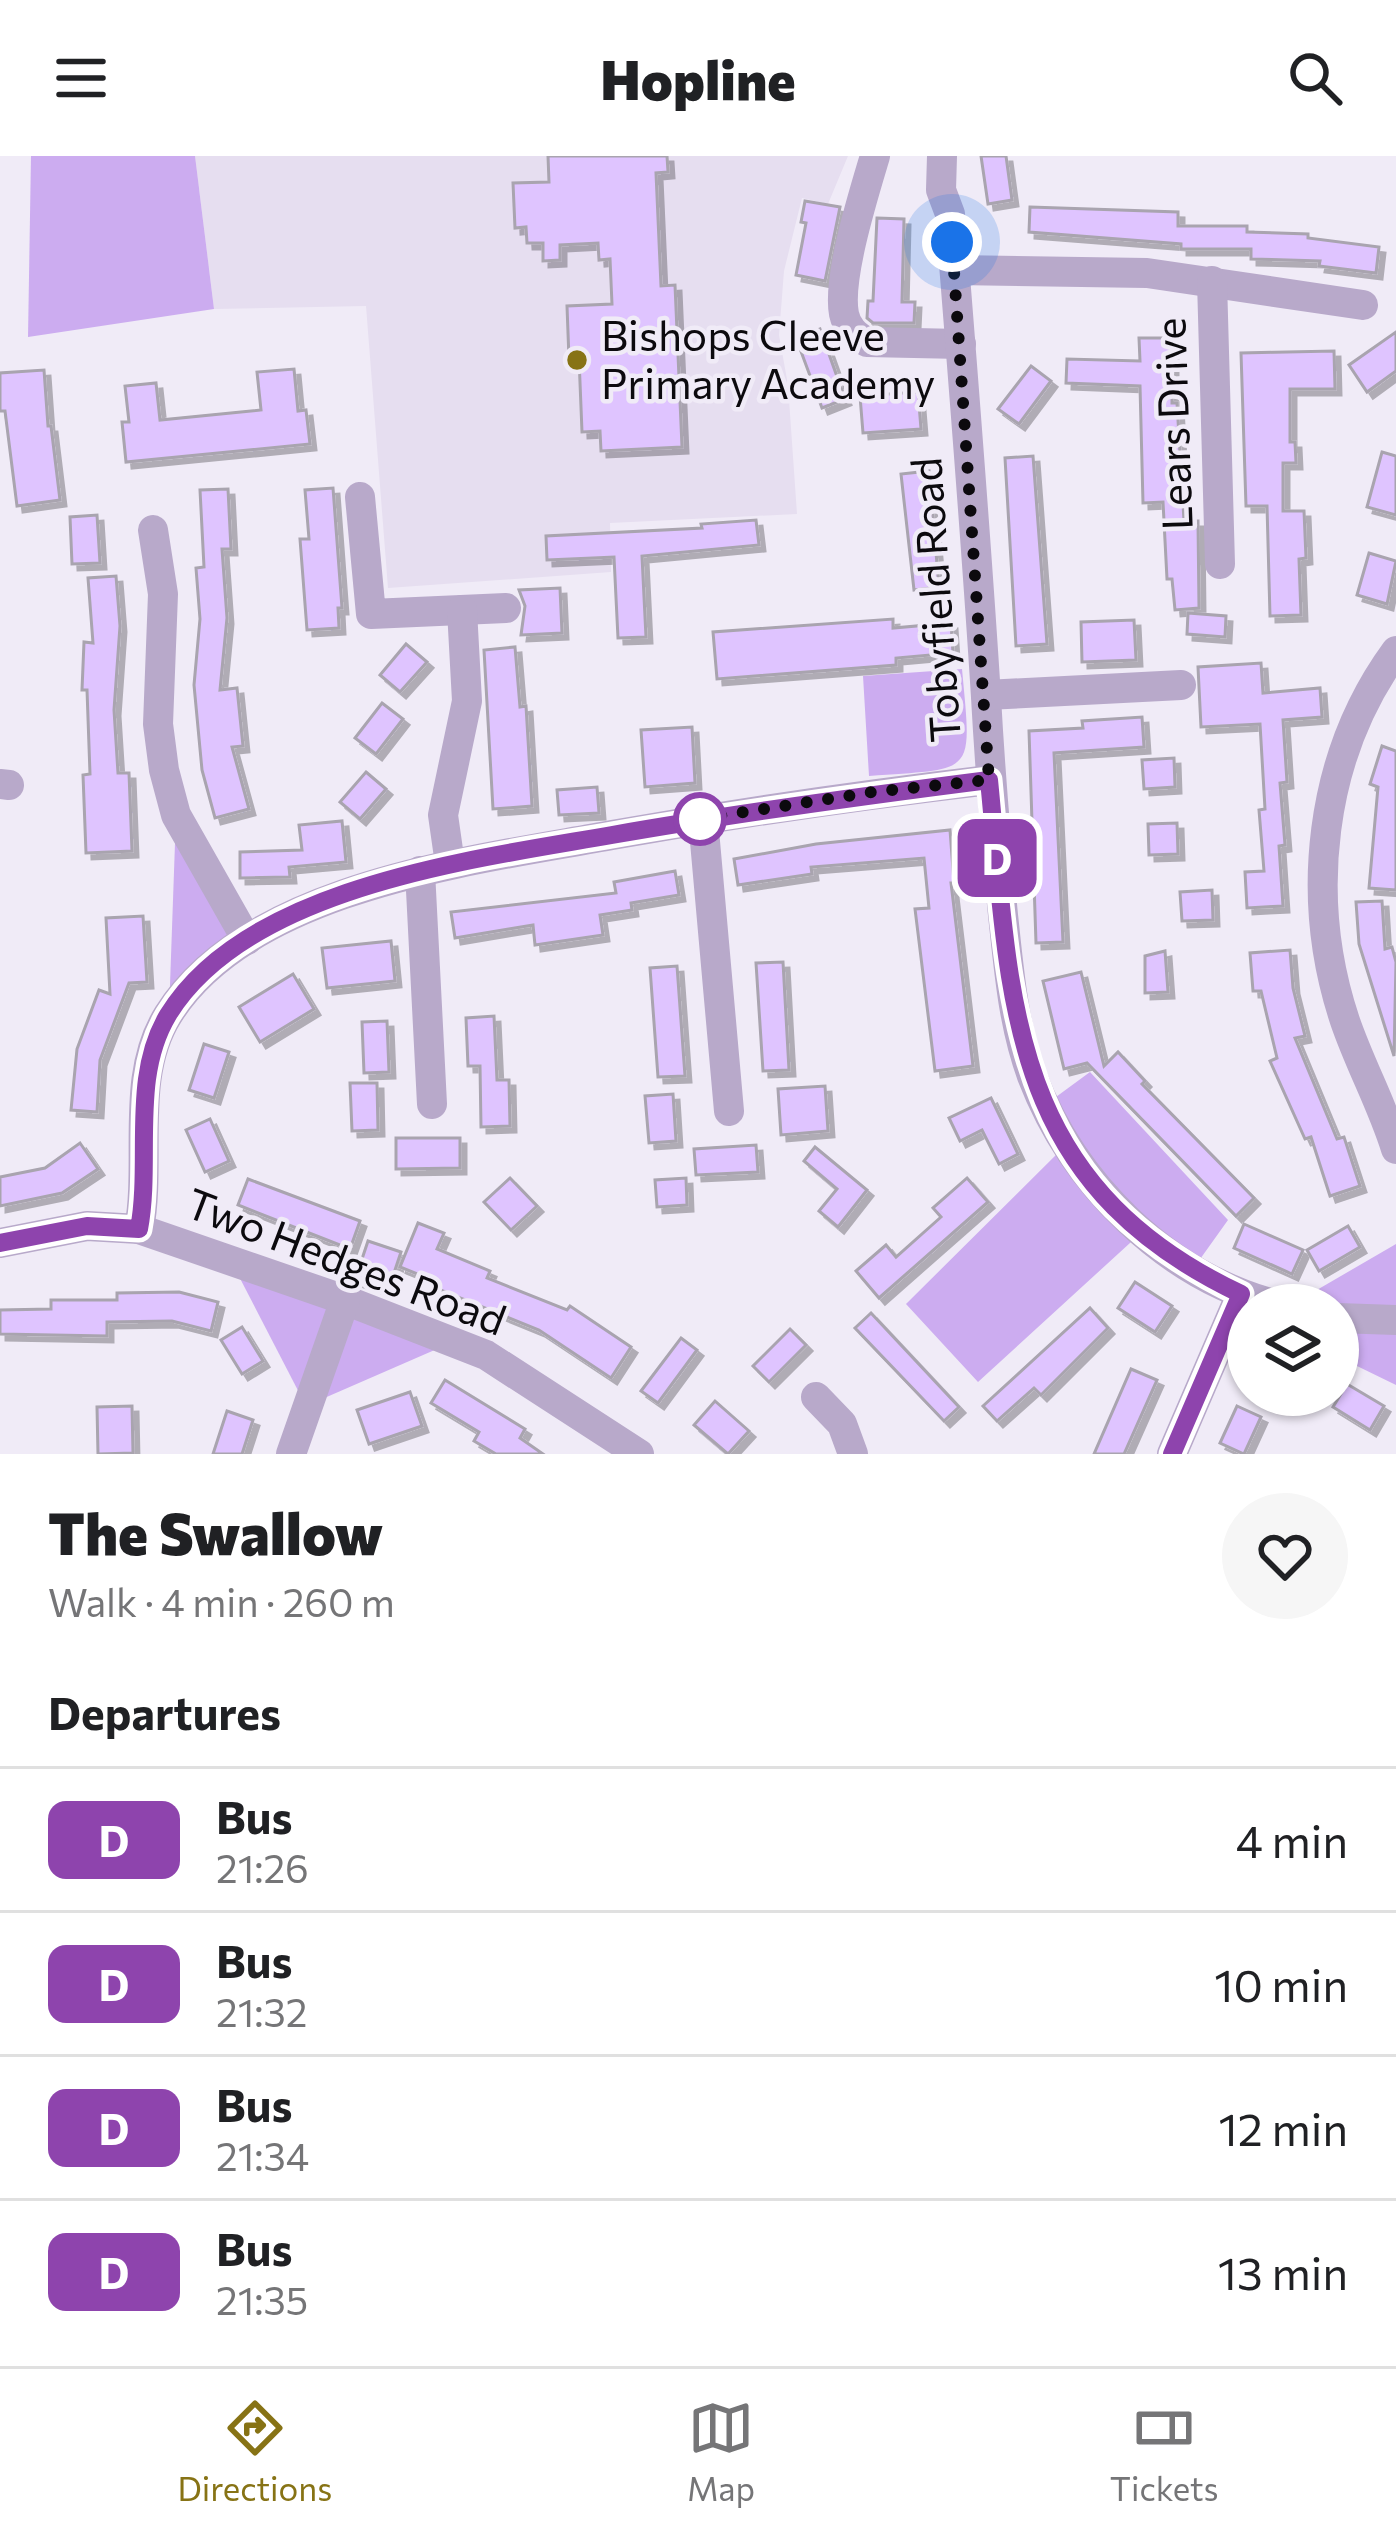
<!DOCTYPE html>
<html lang="en">
<head>
<meta charset="utf-8">
<style>
  :root { --surface:#fff; --page:#f6f6f6; --text:#202124; --muted:#757577; --line:#e0e0e0; --accent:#877315 }
  body { margin:0; font-family:Commissioner,sans-serif; background:var(--page); color:var(--text); height:100vh; display:flex; flex-direction:column; font-size:45px; white-space:nowrap }
  * { box-sizing:border-box; margin:0 }
  p { font-size:39px; color:var(--muted) }
  .icon { flex:none; width:66px; height:66px; fill:none; stroke:currentColor; stroke-width:2; stroke-linecap:round; stroke-linejoin:round }
  .map { position:relative; height:1298px; overflow:hidden }
  .drawer { display:flex; flex-direction:column; background:var(--surface); flex:1 }
  .drawer>* { flex:none }
  .badge { padding:0 24px; border-radius:18px; font-size:42px; line-height:78px }
  .fabs { position:absolute; left:1227px; top:1128px; display:grid; gap:24px }
  .fabs a { display:grid; place-items:center; width:132px; height:132px; border-radius:50%; background:var(--surface); box-shadow:0 3px 9px #0004; font-size:60px }
  .you { position:absolute; width:60px; height:60px; margin:-30px; border:9px solid #fff; border-radius:50%; background:#1a73e8; box-shadow:0 0 0 18px #1a73e833 }
  .map>.badge { position:absolute; translate:-50% -50%; box-shadow:0 0 0 6px #fff }
  h2 { padding:0 48px; font-size:45px; line-height:108px }
  .round { display:grid; place-items:center; flex:none; width:126px; height:126px; border-radius:63px; background:var(--page) }
  .head { display:flex; align-items:center; justify-content:space-between; height:204px; padding:0 48px }
  h1 { font-size:57px; font-weight:800; line-height:90px }
  ul { padding:0; list-style:none }
  li { display:flex; align-items:center; gap:36px; height:144px; padding:0 48px; border-top:3px solid var(--line) }
  li div { flex:1 }
  li b { display:block; font-size:45px }
  li em { font-style:normal }
  li .badge { min-width:132px; font-weight:700; text-align:center }
  header { display:flex; justify-content:space-between; align-items:center; height:156px; padding:0 48px; background:var(--surface); font-size:54px; font-weight:800 }
  .tab-bar { display:flex; justify-content:space-around; align-items:center; height:168px; border-top:3px solid var(--line); background:var(--surface); font-size:33px; color:var(--muted) }
  .tab-bar a { display:grid; justify-items:center; gap:6px }
  .tab-bar .current { color:var(--accent) }
  .map>svg:first-child { display:block }
</style>
</head>
<body>
<header><svg class="icon" aria-label="menu" viewBox="0 0 24 24"><path d="M4 6h16M4 12h16M4 18h16"/></svg>Hopline<svg class="icon" aria-label="search" viewBox="0 0 24 24"><circle cx="10" cy="10" r="6"/><path d="M15 15l6 6"/></svg></header>
<div class="map">
<svg width="1396" height="1298" viewBox="0 0 1396 1298">
  <defs>
    <filter id="shadow"><feDropShadow dx="6" dy="6" stdDeviation="0" flood-color="#0004"/></filter>
  </defs>
  <rect width="100%" height="100%" fill="#f0ebf7"/>
  <polygon fill="#e6def0" points="195,0 848,0 828,48 802,42 784,115 779,179 788,229 797,358 610,367 611,416 388,432 366,150 214,153"/>
  <g fill="#ccacf0">
    <polygon points="31,0 195,0 214,153 28,181"/>
    <path d="M962 513C972 621 976 612 869 620L863 520Z"/>
    <polygon points="176,659 247,784 169,857"/>
    <polygon points="1090,916 1228,1064 1193,1113 1142,1076 978,1226 906,1148 1066,989 1045,949"/>
    <polygon points="1396,1088 1396,1229 1357,1210 1357,1164 1338,1149 1291,1149"/>
    <polygon points="231,1105 453,1186 306,1250"/>
  </g>
  <g fill="#dfc4ff" stroke="#a9a4af" stroke-width="3" filter="url(#shadow)">
    <polygon points="548,0 667,0 668,16 656,17 661,130 675,129 682,291 601,295 600,275 582,276 579,202 569,203 567,150 612,148 610,103 599,104 598,87 560,89 560,104 543,105 543,87 527,87 526,71 515,72 513,27 549,26"/>
    <polygon points="981,0 1006,0 1012,44 988,48"/>
    <polygon points="805,45 840,51 825,125 796,119 806,67 801,66"/>
    <polygon points="1030,51 1178,56 1178,70 1247,70 1247,76 1308,78 1308,82 1379,91 1376,117 1319,110 1320,105 1251,103 1251,93 1181,93 1181,88 1029,76"/>
    <polygon points="877,62 904,63 902,146 915,146 914,167 873,167 867,162 868,145 873,145"/>
    <polygon points="820,173 845,243 822,252 796,182"/>
    <polygon points="1396,176 1396,215 1367,236 1349,209"/>
    <polygon points="1139,182 1172,182 1172,247 1177,247 1184,365 1198,365 1199,452 1175,454 1172,423 1167,423 1163,346 1143,347 1140,230 1066,227 1067,203 1140,205"/>
    <polygon points="1334,195 1335,233 1290,233 1290,286 1295,286 1296,307 1283,307 1283,355 1304,355 1306,402 1299,403 1301,459 1270,460 1267,350 1246,350 1241,197"/>
    <polygon points="1031,210 1051,225 1019,268 998,253"/>
    <polygon points="294,213 298,255 306,254 310,288 126,306 122,266 129,266 125,230 156,227 160,264 261,254 257,216"/>
    <polygon points="44,214 48,270 51,270 60,344 17,350 5,255 0,255 0,217"/>
    <polygon points="918,236 921,273 863,277 860,240"/>
    <polygon points="1382,296 1396,300 1396,359 1367,351"/>
    <polygon points="1033,300 1047,488 1016,490 1005,302"/>
    <polygon points="929,315 939,431 914,434 901,318"/>
    <polygon points="333,332 342,452 338,452 339,472 307,474 300,383 309,383 305,334"/>
    <polygon points="228,333 231,393 222,393 227,462 220,534 237,532 243,590 232,591 249,653 215,662 202,614 194,529 200,463 196,412 204,411 200,334"/>
    <polygon points="97,359 100,407 72,408 70,361"/>
    <polygon points="756,364 759,389 642,400 646,481 618,482 614,401 547,404 546,380 702,372 701,368"/>
    <polygon points="1369,397 1396,405 1387,448 1357,439"/>
    <polygon points="116,420 120,470 114,554 118,617 129,617 132,695 86,697 83,619 90,618 87,534 82,534 84,486 93,487 88,422"/>
    <polygon points="560,432 562,477 521,479 525,450 519,434"/>
    <polygon points="1188,457 1226,460 1225,481 1187,478"/>
    <polygon points="893,463 893,472 951,467 953,497 896,502 896,509 717,523 713,476"/>
    <polygon points="1134,464 1136,504 1082,506 1081,466"/>
    <polygon points="406,488 427,506 400,536 380,519"/>
    <polygon points="515,491 520,551 526,550 532,650 493,653 484,494"/>
    <polygon points="1261,507 1263,537 1320,532 1322,561 1283,564 1287,626 1280,627 1285,689 1279,690 1283,750 1247,752 1245,716 1264,715 1259,654 1265,653 1260,568 1201,571 1198,511"/>
    <polygon points="382,547 403,563 376,598 355,582"/>
    <polygon points="1142,561 1144,591 1054,597 1063,786 1036,787 1029,575 1083,572 1082,565"/>
    <polygon points="692,571 695,627 645,631 641,574"/>
    <polygon points="1382,590 1396,595 1396,734 1369,732 1378,631 1370,628"/>
    <polygon points="1174,602 1175,631 1144,633 1142,604"/>
    <polygon points="366,616 386,633 360,663 340,646"/>
    <polygon points="597,631 599,657 559,659 557,634"/>
    <polygon points="342,665 346,706 289,711 290,721 240,722 240,696 302,694 299,669"/>
    <polygon points="1177,667 1178,698 1149,699 1148,668"/>
    <polygon points="950,674 954,727 951,727 973,910 935,915 915,753 929,752 924,702 811,711 812,718 738,729 734,703 816,688"/>
    <polygon points="675,715 679,739 631,747 632,754 600,759 603,779 535,789 533,769 455,782 451,756 616,737 614,726"/>
    <polygon points="1212,734 1213,764 1182,765 1180,736"/>
    <polygon points="1382,745 1385,793 1392,791 1396,806 1394,900 1359,788 1356,746"/>
    <polygon points="143,760 147,826 129,827 100,904 97,956 71,954 77,893 99,834 110,838 106,762"/>
    <polygon points="391,785 395,825 327,832 322,792"/>
    <polygon points="1290,794 1293,832 1305,880 1295,882 1337,983 1344,981 1360,1030 1330,1040 1311,981 1305,983 1270,905 1277,902 1261,835 1253,835 1250,797"/>
    <polygon points="1165,795 1168,836 1145,837 1145,800"/>
    <polygon points="783,806 789,914 763,915 756,807"/>
    <polygon points="677,810 685,920 658,921 650,812"/>
    <polygon points="1081,816 1104,910 1118,896 1145,925 1142,928 1254,1042 1236,1060 1087,907 1064,913 1043,825"/>
    <polygon points="293,818 314,853 260,886 239,851"/>
    <polygon points="494,860 497,924 509,924 510,970 481,971 480,910 468,910 466,862"/>
    <polygon points="387,865 389,916 364,917 362,866"/>
    <polygon points="204,888 229,896 214,942 189,934"/>
    <polygon points="350,927 377,927 378,974 352,975"/>
    <polygon points="825,930 828,975 781,979 778,933"/>
    <polygon points="673,938 676,985 649,987 645,940"/>
    <polygon points="991,942 1018,998 999,1008 982,974 960,985 949,962"/>
    <polygon points="210,963 229,1005 205,1016 186,974"/>
    <polygon points="396,982 460,982 460,1012 396,1013"/>
    <polygon points="80,987 98,1013 62,1037 0,1050 0,1021 45,1012"/>
    <polygon points="756,989 758,1016 696,1019 694,993"/>
    <polygon points="815,991 867,1034 838,1071 819,1055 837,1033 804,1005"/>
    <polygon points="510,1022 537,1050 511,1074 484,1046"/>
    <polygon points="686,1022 687,1049 657,1051 655,1024"/>
    <polygon points="967,1022 988,1046 879,1142 856,1115 886,1089 896,1101 941,1061 933,1052"/>
    <polygon points="248,1023 360,1065 350,1093 238,1049"/>
    <polygon points="418,1067 444,1077 437,1093 490,1115 487,1122 567,1154 570,1150 631,1191 611,1222 539,1174 433,1131 435,1125 400,1111"/>
    <polygon points="1244,1068 1303,1094 1292,1118 1234,1092"/>
    <polygon points="1348,1070 1360,1091 1319,1115 1307,1094"/>
    <polygon points="368,1085 401,1096 388,1135 355,1124"/>
    <polygon points="1135,1126 1172,1150 1155,1176 1118,1152"/>
    <polygon points="179,1136 218,1146 211,1175 172,1165 107,1166 107,1180 0,1178 0,1154 51,1153 51,1144 117,1144 117,1137"/>
    <polygon points="1090,1152 1108,1172 1041,1239 1034,1232 997,1265 983,1250"/>
    <polygon points="871,1157 959,1251 944,1265 855,1172"/>
    <polygon points="242,1171 263,1205 242,1218 221,1184"/>
    <polygon points="790,1173 806,1189 769,1226 753,1210"/>
    <polygon points="681,1182 697,1194 658,1247 641,1235"/>
    <polygon points="1131,1213 1157,1224 1124,1298 1094,1298"/>
    <polygon points="445,1224 525,1273 520,1282 543,1298 496,1298 474,1285 479,1276 431,1247"/>
    <polygon points="1347,1228 1384,1250 1370,1274 1333,1251"/>
    <polygon points="410,1236 422,1270 369,1288 357,1254"/>
    <polygon points="715,1245 749,1275 728,1298 694,1269"/>
    <polygon points="132,1250 133,1297 98,1298 97,1251"/>
    <polygon points="1237,1250 1261,1261 1244,1298 1220,1287"/>
    <polygon points="227,1255 253,1264 242,1298 213,1298"/>
  </g>
  <g fill="none" stroke-linecap="round" stroke-linejoin="round">
    <g stroke="#b8a9ca" stroke-width="30">
      <path d="M875 0C864 37 837 122 844 158 847 172 855 179 867 186L961 188"/>
      <path d="M942 0 941 34 950 58C963 219 976 380 986 541 990 614 996 686 1003 759 1009 814 1013 868 1032 920 1073 1027 1165 1120 1277 1149"/>
      <polyline points="955,114 1147,117 1363,149"/>
      <polyline points="1212,125 1220,408"/>
      <polyline points="360,341 371,458 506,452"/>
      <polyline points="153,374 163,438 158,568 164,614 176,659 247,784"/>
      <path d="M1396 495C1319 600 1304 742 1345 865 1360 909 1382 948 1396 993"/>
      <polyline points="986,539 1181,529"/>
      <polyline points="0,628 9,629"/>
      <polyline points="703,663 729,955"/>
      <polyline points="450,708 443,659 467,545 462,454"/>
      <polyline points="420,715 432,948"/>
      <path d="M139 1073C152 1004 129 921 168 859 248 730 476 704 612 679 737 657 862 639 989 624"/>
      <polyline points="0,1087 87,1070 139,1073 345,1144 486,1199 639,1298"/>
      <polyline points="1338,1162 1396,1164"/>
      <polyline points="816,1241 842,1268 853,1298"/>
      <polyline points="291,1298 345,1144"/>
      <polyline points="1172,1298 1241,1138"/>
    </g>
  </g>
  <g fill="none" stroke-linecap="round" stroke-linejoin="round">
    <defs>
      <path id="line" d="M0 1087 87 1070 139 1073C152 1004 130 922 168 859 247 730 476 703 612 679 737 657 863 640 989 624 1011 849 1007 1027 1241 1138L1172 1298"/>
    </defs>
    <use href="#line" stroke="#fff" stroke-width="27"/>
    <use href="#line" stroke="#8e44ad" stroke-width="18"/>
    <polyline stroke="#0c0a0e" stroke-width="12" stroke-dasharray="0 21.6" points="700,663 873,636 989,624 952,86"/>
  </g>
  <circle fill="#877315" stroke="#f0ebf7" stroke-width="4.5" cx="577" cy="204" r="12"/>
  <circle fill="#fff" stroke="#8e44ad" stroke-width="6" cx="700" cy="663" r="24"/>
  <g text-anchor="middle" stroke-width="9" stroke-linejoin="round" paint-order="stroke">
    <g font-size="42" fill="#0c0a0e" stroke="#f0ebf7" text-anchor="start">
      <text x="601" y="195">Bishops Cleeve<tspan x="601" dy="48">Primary Academy</tspan></text>
    </g>
    <g font-size="42" fill="#0c0a0e" stroke="#f0ebf7">
      <text transform="translate(1174 268) rotate(-92)" y="15">Lears Drive</text>
      <text transform="translate(936 444) rotate(-94)" y="15">Tobyfield Road</text>
      <text transform="translate(346 1106) rotate(21)" y="15">Two Hedges Road</text>
    </g>
  </g>
</svg>
<div class="fabs">
<a><svg class="icon" aria-label="layers" viewBox="0 0 24 24"><path d="M12 4l9 5-9 5-9-5zM3 14l9 5 9-5"/></svg></a>
</div>
<div class="you" style="left:952px;top:86px"></div>
<b class="badge" style="left:997px;top:702px;background:#8e44ad;color:#fff">D</b>
</div>
<section class="drawer">
<div class="head"><div><h1>The Swallow</h1><p>Walk · 4 min · 260 m</p></div><a class="round"><svg class="icon" aria-label="heart" viewBox="0 0 24 24"><path d="M12 20l-8-8c-3-5 5-10 8-4 3-6 11-1 8 4z"/></svg></a></div>
<h2>Departures</h2>
<ul>
<li><span class="badge" style="background:#8e44ad;color:#fff">D</span><div><b>Bus</b><p>21:26</p></div><em>4 min</em></li>
<li><span class="badge" style="background:#8e44ad;color:#fff">D</span><div><b>Bus</b><p>21:32</p></div><em>10 min</em></li>
<li><span class="badge" style="background:#8e44ad;color:#fff">D</span><div><b>Bus</b><p>21:34</p></div><em>12 min</em></li>
<li><span class="badge" style="background:#8e44ad;color:#fff">D</span><div><b>Bus</b><p>21:35</p></div><em>13 min</em></li>
</ul>
</section>
<nav class="tab-bar">
<a class="current"><svg class="icon" aria-label="directions" viewBox="0 0 24 24"><path d="M12 3l9 9-9 9-9-9zM9 14v-3h6M13 9l2 2-2 2"/></svg>Directions</a>
<a><svg class="icon" aria-label="map" viewBox="0 0 24 24"><path d="M3 6l6-2 6 2 6-2v14l-6 2-6-2-6 2zM9 4v14M15 6v14"/></svg>Map</a>
<a><svg class="icon" aria-label="tickets" viewBox="0 0 24 24"><path d="M3 7h18v10H3zM15 7v10"/></svg>Tickets</a>
</nav>
</body>
</html>
